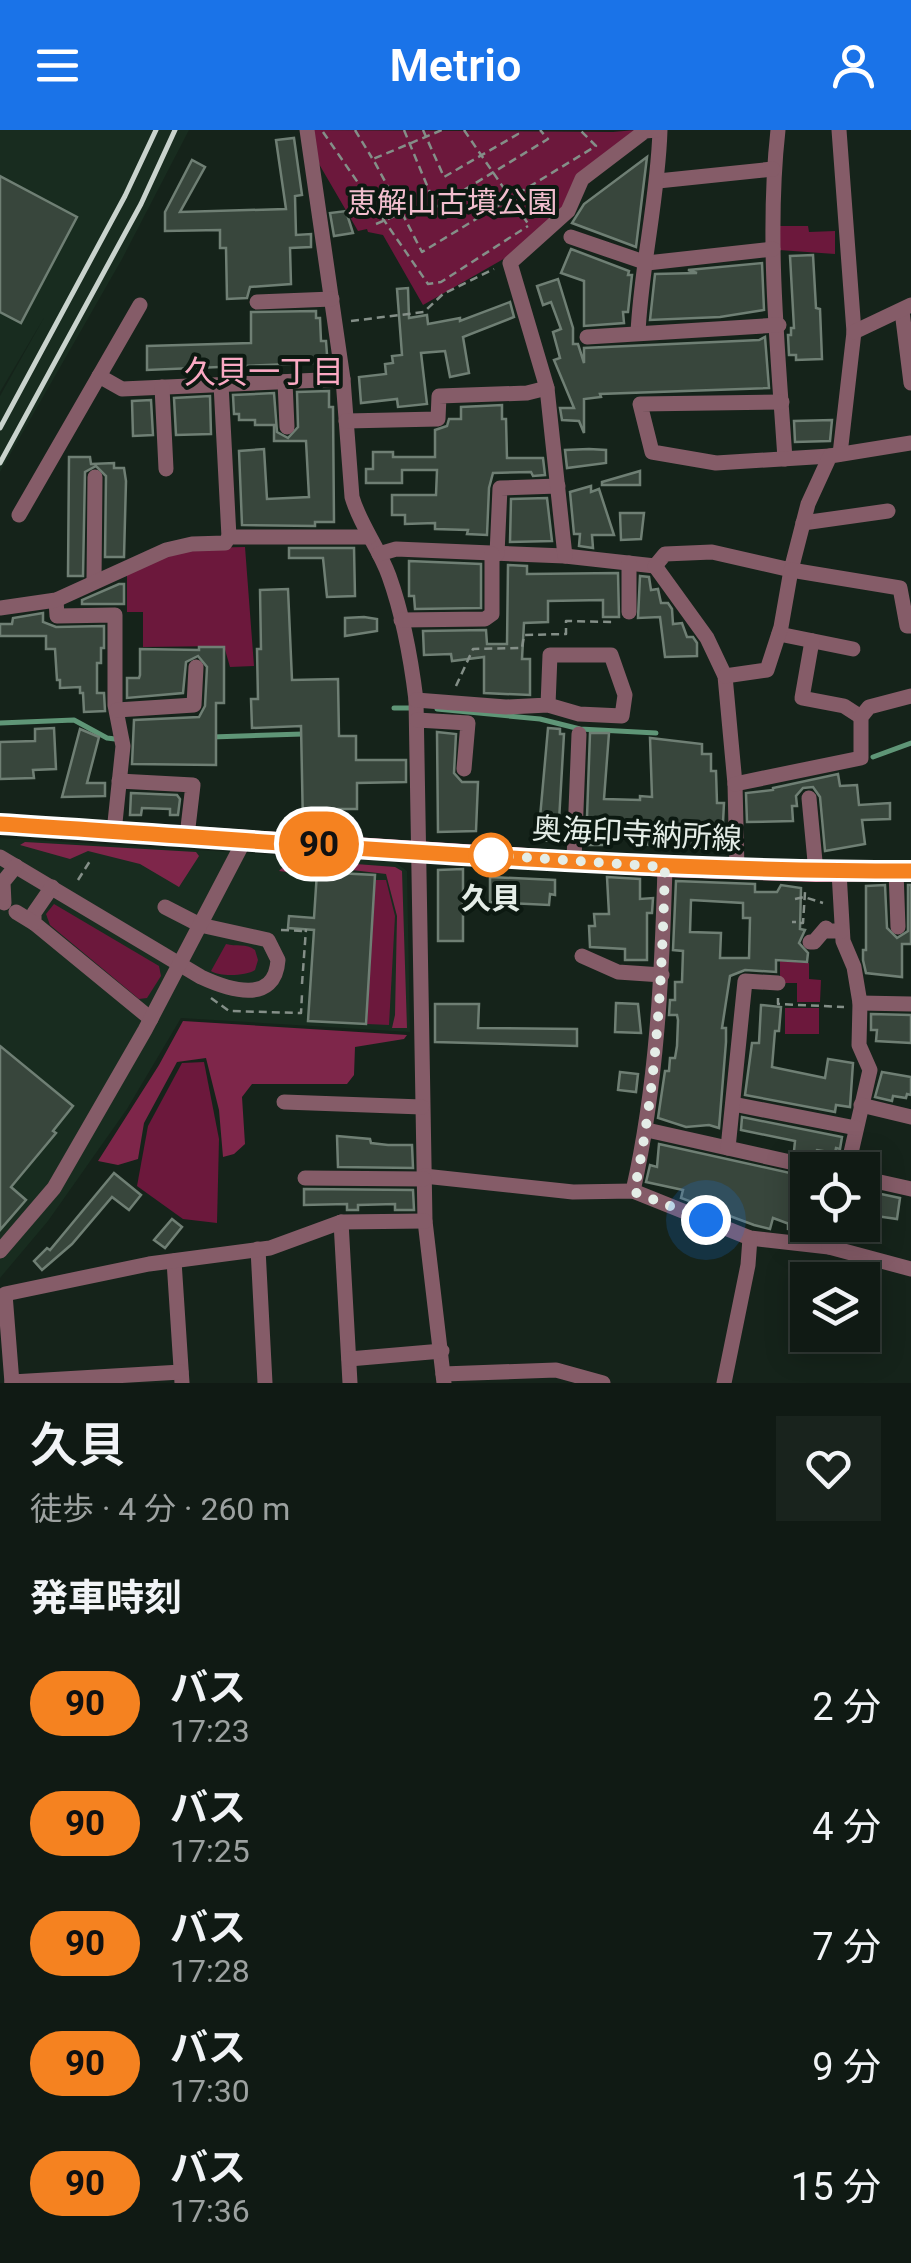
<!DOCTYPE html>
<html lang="ja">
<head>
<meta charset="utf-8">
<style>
  :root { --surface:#101a14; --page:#19231d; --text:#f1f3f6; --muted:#9ca1a0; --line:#303834; --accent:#1a73e8 }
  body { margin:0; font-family:Roboto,"Noto Sans JP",sans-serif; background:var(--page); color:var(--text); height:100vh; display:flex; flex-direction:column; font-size:38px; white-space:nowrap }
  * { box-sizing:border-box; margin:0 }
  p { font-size:32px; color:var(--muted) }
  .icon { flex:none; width:55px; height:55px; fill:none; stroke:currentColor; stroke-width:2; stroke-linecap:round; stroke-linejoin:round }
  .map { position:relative; height:1253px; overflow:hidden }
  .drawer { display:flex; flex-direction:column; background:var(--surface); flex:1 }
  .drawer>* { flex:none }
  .badge { padding:0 20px; border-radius:32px; font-size:35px; line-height:65px }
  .controls { position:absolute; left:790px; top:1022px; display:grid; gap:20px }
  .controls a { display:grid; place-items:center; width:90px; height:90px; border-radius:0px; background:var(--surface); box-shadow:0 5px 25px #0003,0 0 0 2px var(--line); font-size:50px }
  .you { position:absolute; width:50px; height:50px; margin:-25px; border:8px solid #fff; border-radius:50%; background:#1a73e8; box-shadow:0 0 0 15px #1a73e833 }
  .map>.badge { position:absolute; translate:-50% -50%; box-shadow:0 0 0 5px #fff }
  h2 { padding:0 30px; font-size:38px; line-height:90px }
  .round { display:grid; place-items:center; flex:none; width:105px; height:105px; border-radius:0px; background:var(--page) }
  .headline { display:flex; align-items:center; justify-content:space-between; height:170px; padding:0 30px }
  h1 { font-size:48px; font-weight:600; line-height:75px }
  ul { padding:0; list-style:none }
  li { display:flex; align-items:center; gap:30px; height:120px; padding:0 30px }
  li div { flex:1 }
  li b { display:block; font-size:38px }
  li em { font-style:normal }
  li .badge { min-width:110px; font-weight:700; text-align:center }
  header { display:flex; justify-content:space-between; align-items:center; height:130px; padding:0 30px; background:var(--accent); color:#fff; font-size:45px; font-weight:600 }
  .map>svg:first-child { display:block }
</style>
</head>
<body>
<header><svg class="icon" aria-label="menu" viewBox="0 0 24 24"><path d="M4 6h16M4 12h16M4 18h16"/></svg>Metrio<svg class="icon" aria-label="person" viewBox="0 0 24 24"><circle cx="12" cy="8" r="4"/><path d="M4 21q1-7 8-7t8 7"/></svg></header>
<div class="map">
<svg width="911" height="1253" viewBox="0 0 911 1253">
  <rect width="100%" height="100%" fill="#15231a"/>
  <g fill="#182c1f">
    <polygon points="0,0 189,0 122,129 0,342 0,266 45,186 0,262"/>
    <polygon points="0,708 395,732 407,741 410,902 181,888 127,979 48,1091 0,1148"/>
  </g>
  <g fill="#6c183c">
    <polygon points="313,0 613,2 635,0 575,48 565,79 507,127 423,175 383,105 368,102 367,99 358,101 319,34"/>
    <polygon points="779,96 808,96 809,102 835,101 835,124 779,120"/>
    <polygon points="245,417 254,536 230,537 224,516 143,517 143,482 127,482 127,440 195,418"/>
    <polygon points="375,750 386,750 395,786 389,895 367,894"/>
    <polygon points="54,774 159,836 161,846 147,868 139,869 50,795 46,784"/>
    <path d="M226 814C236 817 246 813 255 820L258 830 255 840C246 846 220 847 211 841Z"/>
    <polygon points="780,831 809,833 809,849 821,850 820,872 797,872 797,853 780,853"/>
    <rect x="785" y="878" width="34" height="26"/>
    <polygon points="204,932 219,1009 217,1093 183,1089 137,1056 148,996 182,933"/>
  </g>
  <g fill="#7e264a">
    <polygon points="25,712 196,722 199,726 179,757 140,734 88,721 70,729 20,715"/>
    <polygon points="291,729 395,737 402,741 407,898 392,898 395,885 397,786 386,744 326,737 295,743 279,741"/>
    <polygon points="183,891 407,905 404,909 355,917 354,945 347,954 252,954 242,967 245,1014 234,1024 223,1027 219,980 206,928 177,932 144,993 138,1029 118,1035 98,1031 159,935"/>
  </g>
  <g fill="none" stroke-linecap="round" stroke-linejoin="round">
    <g stroke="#5f9677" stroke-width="5">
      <polyline points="394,578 411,578"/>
      <polyline points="437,579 540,589 580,599 656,603"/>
      <polyline points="0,593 74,590 107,608 115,609"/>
      <polyline points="212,607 303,604"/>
      <polyline points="873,627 911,613"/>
    </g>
  </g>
  <g fill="#38463c" stroke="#6f7f74" stroke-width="2.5" fill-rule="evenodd">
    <polygon points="294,8 302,65 295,66 296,105 311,104 311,117 290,118 291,154 250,157 247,168 227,169 226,118 220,118 220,100 165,101 165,82 192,30 205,37 180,82 286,79 276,10"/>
    <polygon points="647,27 636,117 572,93 584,74"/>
    <polygon points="0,46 77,87 21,193 0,182"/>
    <polygon points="346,81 353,103 334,106 330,83"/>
    <polygon points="571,119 629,141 628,145 632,145 628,182 623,182 624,193 584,196 584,151 561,143"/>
    <polygon points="813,125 816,178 820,179 822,229 796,230 796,225 789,225 788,205 791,205 791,198 794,198 790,126"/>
    <polygon points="762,133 764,180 720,187 650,190 655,144 697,143 688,140"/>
    <polygon points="558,149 573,198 573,214 578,214 584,233 584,218 759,210 765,207 769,258 600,264 601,267 584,269 584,303 579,291 562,290 560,278 574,278 554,230 560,228 553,202 561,199 551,172 543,175 537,156"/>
    <polygon points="408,158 409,188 427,185 428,194 460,188 460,191 510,172 514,187 463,207 469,243 450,247 445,221 421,223 427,274 398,277 397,269 361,273 359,247 386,244 385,234 393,233 392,226 402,225 397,159"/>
    <polygon points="316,181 316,188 320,188 321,211 326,211 328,238 315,239 315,233 147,240 147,216 251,213 251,182"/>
    <polygon points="329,261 329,277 333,277 334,392 315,392 315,396 242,395 239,321 264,319 267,369 309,367 306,311 274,311 274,295 255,295 255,290 239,290 239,284 234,284 233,265 274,263 277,302 288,308 298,297 297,262"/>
    <polygon points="210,266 211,304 176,305 174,268"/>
    <polygon points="151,270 153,305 133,306 132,271"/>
    <polygon points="502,275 502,289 506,289 507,328 543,328 545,345 533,346 531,342 493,343 489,358 487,405 467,404 468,400 435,399 435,393 405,394 405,385 392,385 392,365 436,365 437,340 402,340 402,353 366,353 366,339 373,339 373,322 393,322 393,327 435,327 435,300 447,296 449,289 461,289 461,277"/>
    <polygon points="832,290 830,311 795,312 794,291"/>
    <polygon points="589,319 606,320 606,333 567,338 565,320"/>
    <polygon points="69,327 90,327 91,334 114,333 114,338 124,338 126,351 124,427 105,427 106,346 96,336 85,342 83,446 68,446"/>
    <polygon points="640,341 640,355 602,355 602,352"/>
    <polygon points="591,356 591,362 599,359 614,405 592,405 593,418 579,416 580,404 574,404 570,362"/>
    <polygon points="547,368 552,411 510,412 511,369"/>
    <polygon points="620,383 644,383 641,409 621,410"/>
    <polygon points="289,418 354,418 355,466 327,467 323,428 289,428"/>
    <polygon points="409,431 481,434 481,478 415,479 414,466 409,466"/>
    <polygon points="508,435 527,436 527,444 618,443 619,487 603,487 603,470 548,471 548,492 524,493 522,529 530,529 530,565 484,563 484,527 452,531 451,524 424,525 423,501 486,500 487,514 507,514"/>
    <polygon points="640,446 649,447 651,460 658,459 661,473 668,473 672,479 673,494 682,493 687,507 693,507 697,513 697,526 665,527 660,487 638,488"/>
    <polygon points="119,454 124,454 124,474 82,474 82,470"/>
    <polygon points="288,459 292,550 338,549 339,606 356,606 356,630 406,630 406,652 357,653 357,679 338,679 339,695 303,696 301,596 252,598 251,569 258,569 257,519 261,519 260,460"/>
    <polygon points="43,483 43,492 56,497 104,496 104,518 101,518 101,533 97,533 97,563 104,563 105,581 84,582 83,563 80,563 80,557 60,558 60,550 57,550 55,519 46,519 46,506 0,506 0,494 12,494 13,488"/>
    <polygon points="364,487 377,489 377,501 345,506 345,488"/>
    <polygon points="199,517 224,517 224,573 216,573 216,635 132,634 134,590 199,587 205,576 207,537 198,526 186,532 183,563 127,568 127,548 139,548 140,545 140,519 199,520"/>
    <polygon points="54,598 56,639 33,640 34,648 0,649 0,612 35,611 35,599"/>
    <polygon points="548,598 560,599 560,604 564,604 559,691 554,691 553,711 538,710"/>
    <polygon points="80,599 99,607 87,653 105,653 105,666 62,667"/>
    <polygon points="437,602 456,604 454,643 462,652 478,652 476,701 438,702"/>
    <polygon points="590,603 609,603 604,669 640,670 640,666 652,667 650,608 702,614 702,624 711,624 711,641 716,641 717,673 724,673 722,712 701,712 701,718 635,714 636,702 606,701 605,715 586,715"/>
    <polygon points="838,644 840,656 857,655 859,675 890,673 890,689 862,690 865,714 825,721 820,667 813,657 803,658 796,666 797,676 792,676 793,691 747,692 746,663 773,660 773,658"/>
    <polygon points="131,663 177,665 180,669 178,685 170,685 170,679 142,678 141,685 130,685"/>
    <polygon points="463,739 463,811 438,811 438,740"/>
    <polygon points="317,742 375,745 366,894 308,891 314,800 288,798 289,786 314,788"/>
    <polygon points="490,747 555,750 555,765 550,764 549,775 490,772"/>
    <polygon points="607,747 640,749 640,769 653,768 652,783 647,783 647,830 625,830 625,819 590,817 589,796 595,796 594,784 609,784"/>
    <path d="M676 751 755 754V762H777L781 755 801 758 800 799 805 800 799 813 808 823 807 832 776 830V842L745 840 730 846 722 898H726V912L719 998 709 995 686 997 658 988 665 941H669L670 928H675L677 916 678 890 677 885H669L670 870H675V852H682L683 821 673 820ZM691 770 743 773V788H750L749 828H720L721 803 690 802Z"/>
    <polygon points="885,755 887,798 897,808 908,801 908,755 911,755 911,814 902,814 902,847 866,843 863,830 863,820 866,820 866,756"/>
    <polygon points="616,873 638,874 641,903 615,902"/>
    <polygon points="435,874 479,874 478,898 577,899 577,916 435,912"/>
    <polygon points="761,875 781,877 779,901 775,901 772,937 825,948 828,929 853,933 850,977 836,975 835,982 745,965 752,913 759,913"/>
    <polygon points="871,884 911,885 911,913 876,911 877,900 871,900"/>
    <polygon points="0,916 73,976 53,1001 56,1003 11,1057 26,1070 0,1100"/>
    <polygon points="620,942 638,944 636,962 618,960"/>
    <polygon points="882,942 911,947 911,965 907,964 906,968 893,966 892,971 875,967"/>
    <polygon points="742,987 842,1007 840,1019 836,1018 835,1023 817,1020 813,1025 794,1021 795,1011 741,1000"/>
    <polygon points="337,1006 370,1009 371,1013 388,1015 412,1015 413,1038 338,1037"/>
    <polygon points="659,1014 808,1047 808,1095 822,1095 820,1105 788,1099 788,1095 792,1095 773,1088 770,1099 754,1095 681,1068 683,1060 646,1052 650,1035 657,1037"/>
    <polygon points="114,1043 141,1065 129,1080 112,1067 72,1114 42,1140 34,1131 47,1118 50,1120"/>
    <polygon points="304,1059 413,1060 414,1080 395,1080 395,1074 358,1075 358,1080 347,1080 347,1074 304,1075"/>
    <polygon points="862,1060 900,1068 897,1089 862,1084"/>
    <polygon points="172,1089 182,1097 165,1118 154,1110"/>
  </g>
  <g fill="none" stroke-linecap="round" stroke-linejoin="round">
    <g stroke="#848f88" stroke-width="2.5" stroke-dasharray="8 5" stroke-linecap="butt">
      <polyline points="355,0 372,28"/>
      <polyline points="404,0 436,77 548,9 540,0"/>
      <polyline points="423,0 444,47 518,4 516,0"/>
      <polyline points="464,0 529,95"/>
      <polyline points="323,2 428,154 441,152 528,96"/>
      <polyline points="402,83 422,122 596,16 580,0"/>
      <polyline points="376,94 402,83 373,29 442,0"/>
      <polyline points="351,191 424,182 443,164 494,139"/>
      <polyline points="456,556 473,519 522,518 524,505 566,504 566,491 615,492"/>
      <polyline points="78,750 90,731"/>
      <polyline points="795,769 804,767 823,773"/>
      <polyline points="792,792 796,792"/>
      <polyline points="800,793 803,793 805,762"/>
      <polyline points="281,800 303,801"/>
      <polyline points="302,854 306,799"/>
      <polyline points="211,868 229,881 301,883 302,864"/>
      <polyline points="778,868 778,874 844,877"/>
    </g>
    <g stroke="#855c68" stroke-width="15">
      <path d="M307 0 343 249 352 367C360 395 379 418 389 446 403 485 411 529 416 570L425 1091 444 1253"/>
      <path d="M778 0C766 107 778 222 785 329"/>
      <polyline points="839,0 854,202 840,324"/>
      <polyline points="658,51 773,39"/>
      <polyline points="571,107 647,133 773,119"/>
      <polyline points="257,172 332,169"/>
      <polyline points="902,181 911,253"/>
      <polyline points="854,202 911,175"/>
      <path d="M638 203C641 136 658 69 660 0"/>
      <polyline points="587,207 779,195"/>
      <polyline points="99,246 122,259 343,249"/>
      <polyline points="285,252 287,297"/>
      <polyline points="221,254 229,407"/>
      <polyline points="162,257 166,339"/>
      <polyline points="782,272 640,274 652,322 716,333 830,326"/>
      <polyline points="346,291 438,289 439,266 527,263 547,258"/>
      <polyline points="19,385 140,175"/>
      <polyline points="803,393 888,381"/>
      <polyline points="379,424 396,419 565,426 655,436"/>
      <polyline points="497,424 500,358 558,356"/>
      <polyline points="565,426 547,258 510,133 568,81 582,49 645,1 657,0"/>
      <polyline points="655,436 665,424 712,422 791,440 808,374 830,326 911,313"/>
      <polyline points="655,436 707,508 725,546 735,654 737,740"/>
      <polyline points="94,451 95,347"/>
      <polyline points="56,470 57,486 115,485 115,575 123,616 114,702"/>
      <polyline points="0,478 56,470 166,420 192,414 225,413 229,407 369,407"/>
      <polyline points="629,482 629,433"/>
      <polyline points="401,490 485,489 492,484 492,424"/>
      <polyline points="779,504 853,519"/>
      <polyline points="812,511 802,568 844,576 861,587"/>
      <polyline points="725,546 767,540 781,497 791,440 900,458 907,496 911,496"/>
      <polyline points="416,570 506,577 548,575 579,584 622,586 625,565 611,525 550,525 548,575"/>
      <polyline points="117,580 194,575 196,537"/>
      <polyline points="417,590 468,593 464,639"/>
      <polyline points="119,651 193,655 187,706"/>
      <polyline points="735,654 861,628 861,587 869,577 911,566"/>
      <polyline points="809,668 816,742"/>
      <path d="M0 727 201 847C229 860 275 875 278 830L268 810 200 795 165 777"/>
      <polyline points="574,730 579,604"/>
      <polyline points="896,741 898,797"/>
      <polyline points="839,742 843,811 854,837 860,873 859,915 870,940 847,1040"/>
      <polyline points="52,757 34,783 34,793 151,889"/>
      <polyline points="4,773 3,752 16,736"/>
      <polyline points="16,782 34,793"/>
      <polyline points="810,812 814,812 826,798 828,801 842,801"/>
      <polyline points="582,826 618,842 662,845"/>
      <polyline points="860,873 911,874"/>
      <polyline points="284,972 422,977"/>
      <polyline points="733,974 856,998"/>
      <polyline points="861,975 911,987"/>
      <polyline points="647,1000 826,1040"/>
      <polyline points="728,1018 745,851 778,853"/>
      <polyline points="424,1046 573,1062 633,1061 750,1108 829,1117 911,1139"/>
      <polyline points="305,1048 424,1049"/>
      <polyline points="862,1048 911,1059"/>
      <path d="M633 1061C657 955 662 846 665 737"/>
      <polyline points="341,1092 350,1253"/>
      <polyline points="829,1117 834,1095"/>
      <polyline points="258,1119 265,1253"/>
      <polyline points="0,1121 54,1058 145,900 245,709"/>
      <polyline points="174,1131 182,1253"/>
      <polyline points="349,1229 442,1221"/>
      <polyline points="443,1244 556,1240 603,1253"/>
      <polyline points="12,1252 181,1242"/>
      <polyline points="12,1253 5,1164 149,1134 270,1118 341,1092 425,1091"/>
      <polyline points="724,1253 748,1135 750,1108"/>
    </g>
    <polyline stroke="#ed98b3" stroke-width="20" points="0,694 665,737 816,742 911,741"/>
    <g stroke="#c9d3cd" stroke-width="5">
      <polyline points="0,298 125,66 156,0"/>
      <polyline points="0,333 141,74 175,0"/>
    </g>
  </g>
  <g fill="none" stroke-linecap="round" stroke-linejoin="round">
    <defs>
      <path id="line" d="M0 694C303 713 607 741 911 741"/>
    </defs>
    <use href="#line" stroke="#fff" stroke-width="22"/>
    <use href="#line" stroke="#f58220" stroke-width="15"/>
    <path stroke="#e4ede7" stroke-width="10" stroke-dasharray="0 18" d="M491 725 665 737C662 846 657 955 634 1062L706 1090"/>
  </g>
  <circle fill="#fff" stroke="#f58220" stroke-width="5" cx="491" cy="725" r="20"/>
  <g text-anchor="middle" stroke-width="8" stroke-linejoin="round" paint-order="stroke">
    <g font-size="30" fill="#f2bece" stroke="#0c1911">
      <text x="452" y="83">恵解山古墳公園</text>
    </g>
    <g font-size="30" fill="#e4ede7" stroke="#0c1911">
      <text transform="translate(637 704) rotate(3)" y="10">奥海印寺納所線</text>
    </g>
    <g font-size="30" font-weight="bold" fill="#e4ede7" stroke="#0c1911">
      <text x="491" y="779">久貝</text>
    </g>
    <g font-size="32" fill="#faa9c3" stroke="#0c1911">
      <text x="264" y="253">久貝一丁目</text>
    </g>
  </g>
</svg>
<div class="controls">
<a><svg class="icon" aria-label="locate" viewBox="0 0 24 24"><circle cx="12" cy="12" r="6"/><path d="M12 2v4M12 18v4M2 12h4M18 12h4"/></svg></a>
<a><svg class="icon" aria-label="layers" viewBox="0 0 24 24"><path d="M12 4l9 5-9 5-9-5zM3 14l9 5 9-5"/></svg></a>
</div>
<div class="you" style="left:706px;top:1090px"></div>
<b class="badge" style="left:319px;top:714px;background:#f58220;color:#111">90</b>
</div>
<section class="drawer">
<div class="headline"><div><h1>久貝</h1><p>徒歩 · 4 分 · 260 m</p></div><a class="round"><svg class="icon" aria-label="heart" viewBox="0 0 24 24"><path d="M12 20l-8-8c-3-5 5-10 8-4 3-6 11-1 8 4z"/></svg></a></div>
<h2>発車時刻</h2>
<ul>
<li><span class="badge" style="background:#f58220;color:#111">90</span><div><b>バス</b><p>17:23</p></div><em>2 分</em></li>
<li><span class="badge" style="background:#f58220;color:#111">90</span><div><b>バス</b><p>17:25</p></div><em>4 分</em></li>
<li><span class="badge" style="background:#f58220;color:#111">90</span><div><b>バス</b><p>17:28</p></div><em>7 分</em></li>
<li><span class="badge" style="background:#f58220;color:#111">90</span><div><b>バス</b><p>17:30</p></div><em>9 分</em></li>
<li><span class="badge" style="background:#f58220;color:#111">90</span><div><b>バス</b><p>17:36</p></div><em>15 分</em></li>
</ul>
</section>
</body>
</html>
